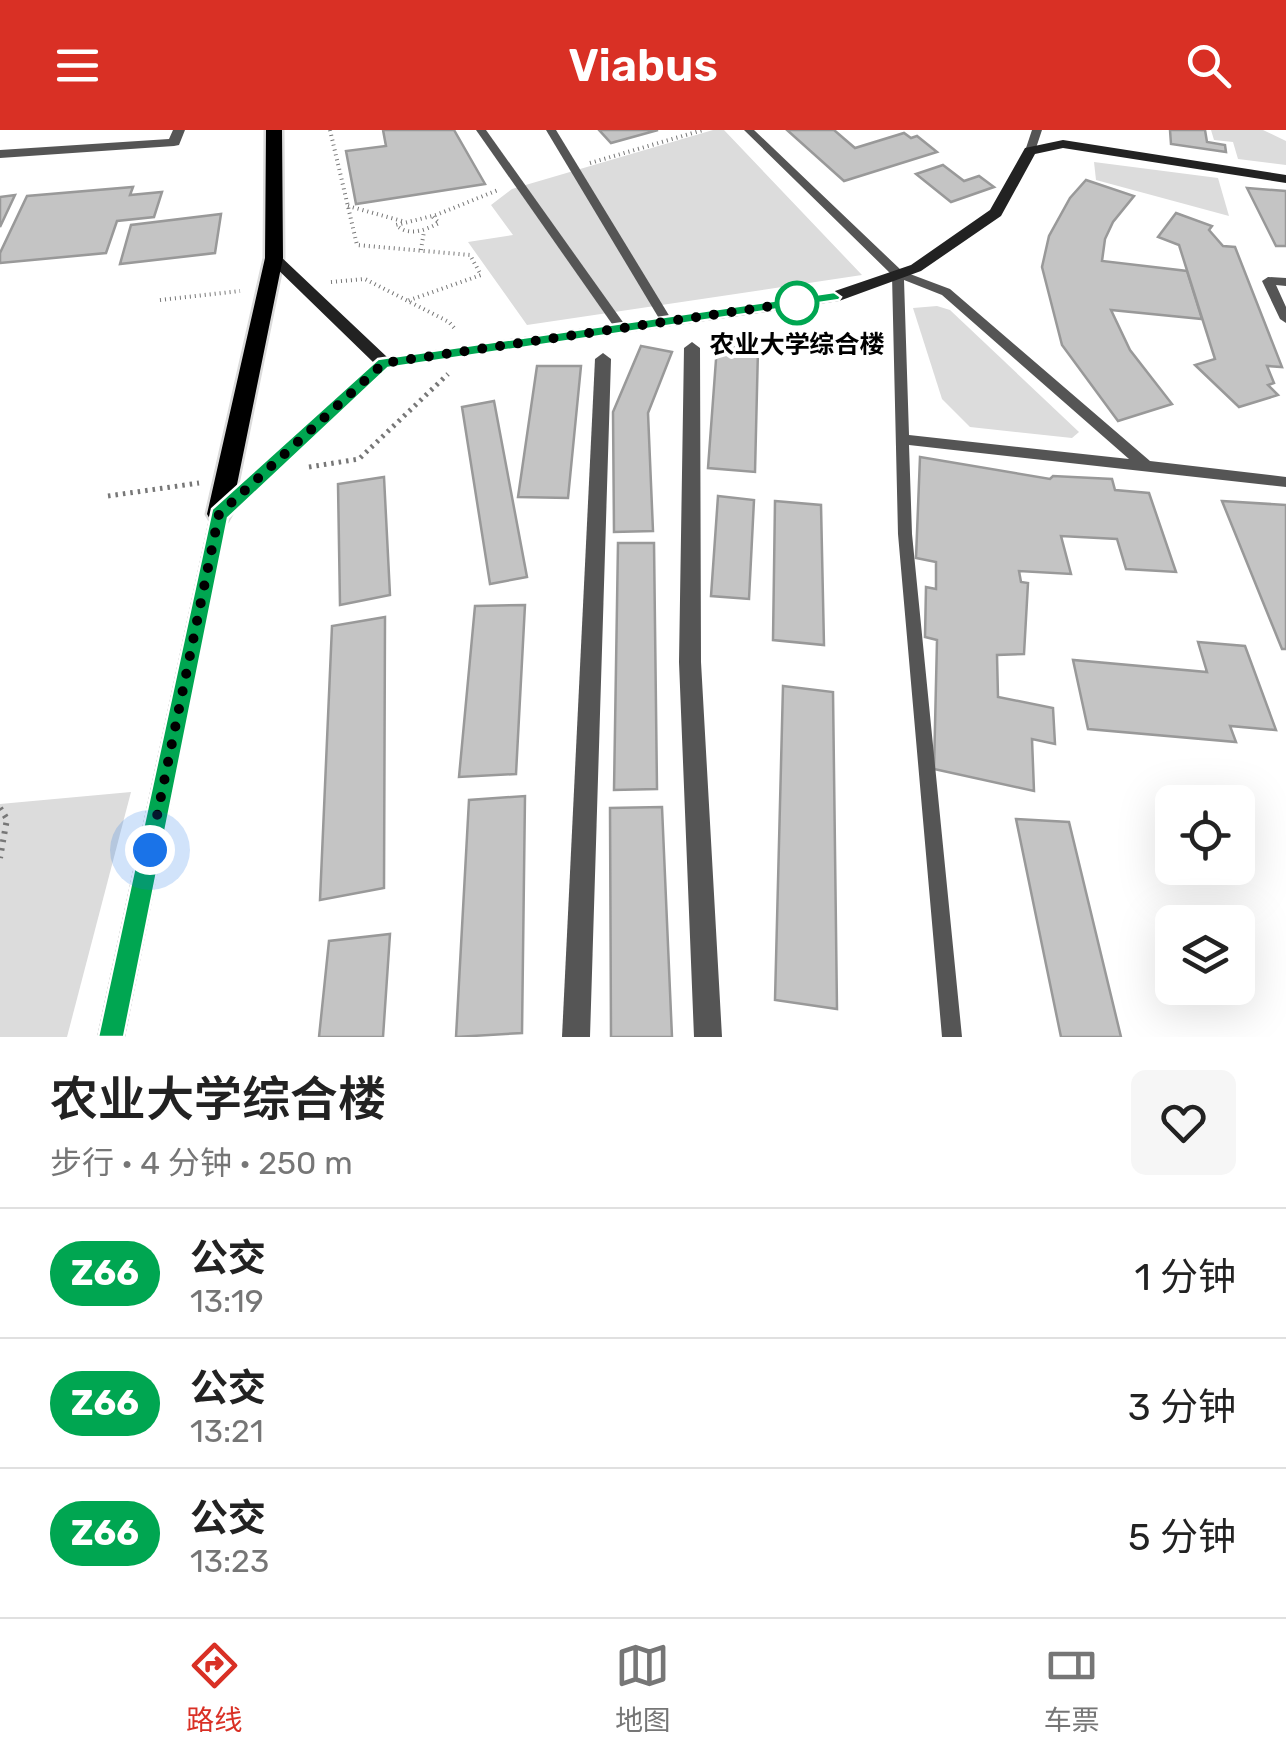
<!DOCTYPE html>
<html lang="zh">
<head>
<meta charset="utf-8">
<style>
  :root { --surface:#fff; --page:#f6f6f6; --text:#222; --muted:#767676; --line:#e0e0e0; --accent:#d93025 }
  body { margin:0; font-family:Rubik,"Noto Sans SC",sans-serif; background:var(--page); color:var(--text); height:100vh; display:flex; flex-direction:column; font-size:38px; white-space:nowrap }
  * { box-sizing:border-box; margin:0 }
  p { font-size:32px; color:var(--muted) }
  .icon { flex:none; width:55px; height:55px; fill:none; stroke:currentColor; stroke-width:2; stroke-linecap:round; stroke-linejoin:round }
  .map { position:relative; height:907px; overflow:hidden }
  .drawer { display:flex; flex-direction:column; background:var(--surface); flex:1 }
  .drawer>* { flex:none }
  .badge { padding:0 20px; border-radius:32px; font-size:35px; line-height:65px }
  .tools { position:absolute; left:1155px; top:655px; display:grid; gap:20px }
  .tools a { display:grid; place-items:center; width:100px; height:100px; border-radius:15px; background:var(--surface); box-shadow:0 10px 40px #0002; font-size:50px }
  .you { position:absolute; width:50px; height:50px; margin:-25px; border:8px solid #fff; border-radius:50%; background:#1a73e8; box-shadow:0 0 0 15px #1a73e833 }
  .map>.badge { position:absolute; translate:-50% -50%; box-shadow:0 0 0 5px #fff }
  .round { display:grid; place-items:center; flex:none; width:105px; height:105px; border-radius:15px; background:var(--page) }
  .headline { display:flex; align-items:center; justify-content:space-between; height:170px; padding:0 50px }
  h1 { font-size:48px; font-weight:600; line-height:75px }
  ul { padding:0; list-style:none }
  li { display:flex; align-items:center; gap:30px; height:130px; padding:0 50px; border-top:2px solid var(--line) }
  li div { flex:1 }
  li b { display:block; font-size:38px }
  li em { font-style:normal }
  li .badge { min-width:110px; font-weight:700; text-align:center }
  header { display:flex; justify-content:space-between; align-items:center; height:130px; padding:0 50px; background:var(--accent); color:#fff; font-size:45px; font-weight:600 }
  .menu { display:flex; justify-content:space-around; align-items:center; height:140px; border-top:2px solid var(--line); background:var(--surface); font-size:28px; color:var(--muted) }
  .menu a { display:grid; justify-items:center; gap:5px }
  .menu .current { color:var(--accent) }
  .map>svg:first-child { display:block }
</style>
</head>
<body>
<header><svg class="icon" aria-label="menu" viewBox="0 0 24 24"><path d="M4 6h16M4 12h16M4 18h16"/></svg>Viabus<svg class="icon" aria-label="search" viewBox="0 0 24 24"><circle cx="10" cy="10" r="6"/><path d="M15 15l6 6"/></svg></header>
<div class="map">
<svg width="1286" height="907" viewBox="0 0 1286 907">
  <rect width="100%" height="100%" fill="#fff"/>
  <g fill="#dcdcdc">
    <polygon points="713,0 724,0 862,145 527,195 468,112 513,105 491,75 512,59"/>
    <polygon points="1211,0 1263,0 1286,11 1286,35 1238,29 1233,12 1214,10"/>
    <polygon points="1094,32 1218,48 1229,86 1096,50"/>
    <polygon points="937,176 950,180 1079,302 1072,308 970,297 942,269 913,178"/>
    <polygon points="131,662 67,907 0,907 0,674"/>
  </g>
  <g fill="#c4c4c4" stroke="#999" stroke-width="2.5">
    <polygon points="383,0 454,0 485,54 356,74 346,21 386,16"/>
    <polygon points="599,0 658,0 611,13"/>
    <polygon points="787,0 834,0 855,18 904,3 911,8 917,6 937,22 844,51"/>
    <polygon points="1170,0 1205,0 1207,12 1225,15 1226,22 1171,14"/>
    <polygon points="943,35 964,51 979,46 994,57 951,72 916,44"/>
    <polygon points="1086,50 1134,66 1113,92 1105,109 1102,131 1187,141 1202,189 1111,180 1130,220 1172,274 1118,291 1062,215 1042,137 1049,106 1070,68"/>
    <polygon points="133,57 130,65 162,62 154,87 117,91 106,123 0,133 0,123 27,66"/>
    <polygon points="1247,58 1286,61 1286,116 1276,116"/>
    <polygon points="15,65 0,97 0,67"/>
    <polygon points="1176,83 1212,96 1209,100 1223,116 1235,117 1282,237 1267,236 1274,253 1268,255 1278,265 1239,277 1195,235 1215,229 1179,115 1158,107"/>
    <polygon points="221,84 215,123 120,134 131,95"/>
    <polygon points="641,216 672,222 648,283 653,401 614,402 613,282"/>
    <polygon points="717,216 758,219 755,342 708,338"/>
    <polygon points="537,236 581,236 568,368 518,367"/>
    <polygon points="494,271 527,447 490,454 462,277"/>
    <polygon points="920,327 1050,349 1053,346 1112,349 1115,360 1149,363 1176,442 1126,439 1117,409 1061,406 1071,444 1019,441 1021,452 1028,453 1024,524 997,525 998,567 1053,578 1055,614 1032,609 1034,661 934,639 937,510 925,507 926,457 936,459 936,432 916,428"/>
    <polygon points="384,347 390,465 340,475 338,354"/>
    <polygon points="718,366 754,370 749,469 711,466"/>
    <polygon points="775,371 821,375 824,515 773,510"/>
    <polygon points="1222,371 1286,375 1286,519 1282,519"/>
    <polygon points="618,413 654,413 657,659 614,660"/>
    <polygon points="525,475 516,644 459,647 475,476"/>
    <polygon points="385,487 384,758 320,770 332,496"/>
    <polygon points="1198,512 1245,516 1276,600 1230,596 1236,612 1088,599 1073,530 1207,542"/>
    <polygon points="783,556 833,562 837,879 775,870"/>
    <polygon points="525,666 522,903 456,907 469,670"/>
    <polygon points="662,677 672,907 611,907 610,678"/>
    <polygon points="1016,689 1069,692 1121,907 1061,907"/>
    <polygon points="390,804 383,907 319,907 329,811"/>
  </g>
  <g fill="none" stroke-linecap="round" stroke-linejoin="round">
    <defs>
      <polygon id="primary" points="266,0 282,0 283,128 231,384 227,391 211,391 207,384 265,128"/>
    </defs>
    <use href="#primary" stroke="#dbdbdb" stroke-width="5"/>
    <g stroke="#777" stroke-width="4" stroke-dasharray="1 4" stroke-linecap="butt">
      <polyline points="330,0 357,115 470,125 481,145 407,171"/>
      <polyline points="590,33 703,0"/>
      <polyline points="348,76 402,91"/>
      <path d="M433 87 439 93C425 100 409 107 396 95L436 85 498 60"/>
      <polyline points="421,120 424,101"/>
      <polyline points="331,152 365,149 449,192 456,200"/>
      <polyline points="160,170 240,161"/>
    </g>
    <g stroke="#777" stroke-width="5" stroke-dasharray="2.5 5" stroke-linecap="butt">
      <polyline points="309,337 359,329 448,244"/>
      <polyline points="108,366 199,353"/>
    </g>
    <polyline stroke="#777" stroke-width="6" stroke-dasharray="2.5 6" stroke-linecap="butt" points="0,678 7,689 0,728"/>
    <g fill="#555" fill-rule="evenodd">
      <polygon points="476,0 486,0 625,195 625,201 617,201"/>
      <polygon points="546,0 556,0 673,192 671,195 663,195"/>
      <path d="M744 0H754L902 141 950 159 1150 331 1286 347V357L909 315 912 404 962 907H942L898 404 892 145ZM904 150 942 165 1129 329 909 305Z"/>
      <polygon points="1032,0 1042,0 1035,21 1030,24 1025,21"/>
      <polygon points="1268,147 1286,148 1286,156 1276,155 1286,177 1286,193 1280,189 1262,151"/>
    </g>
    <g fill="#555" fill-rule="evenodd">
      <polygon points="173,0 185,0 179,15 174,16 0,28 0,20 169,9"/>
      <polygon points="692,212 700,218 701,532 722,907 694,907 679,532 684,218"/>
      <polygon points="603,223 611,229 590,907 562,907 595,229"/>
    </g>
    <polygon fill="#222" fill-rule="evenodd" points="1063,10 1286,45 1286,53 1063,18 1035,24 1001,86 921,141 839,171 389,238 228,388 125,907 97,907 210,384 374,233 269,131 269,125 279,125 387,227 832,162 911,135 990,80 1025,18"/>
    <use href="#primary" fill="#000" fill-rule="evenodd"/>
  </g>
  <polygon fill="#00a651" stroke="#fff" stroke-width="2.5" points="834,162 841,167 839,170 388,238 228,388 124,907 98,907 212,379 378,229"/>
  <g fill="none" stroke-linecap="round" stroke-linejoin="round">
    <polyline stroke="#000" stroke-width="10" stroke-dasharray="0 18" points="150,720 219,384 384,233 800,172 797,173"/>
  </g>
  <circle fill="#fff" stroke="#00a651" stroke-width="5" cx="797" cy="173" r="20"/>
  <g text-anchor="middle" stroke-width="8" stroke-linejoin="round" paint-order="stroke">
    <g font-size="25" font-weight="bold" fill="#000" stroke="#fff">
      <text x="797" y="223">农业大学综合楼</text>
    </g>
  </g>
</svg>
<div class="tools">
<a><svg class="icon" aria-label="locate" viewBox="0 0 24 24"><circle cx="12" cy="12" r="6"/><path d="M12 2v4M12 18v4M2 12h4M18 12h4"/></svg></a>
<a><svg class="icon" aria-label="layers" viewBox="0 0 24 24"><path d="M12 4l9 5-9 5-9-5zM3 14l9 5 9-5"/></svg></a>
</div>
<div class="you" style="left:150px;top:720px"></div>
</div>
<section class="drawer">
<div class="headline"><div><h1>农业大学综合楼</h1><p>步行 · 4 分钟 · 250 m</p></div><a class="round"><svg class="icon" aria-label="heart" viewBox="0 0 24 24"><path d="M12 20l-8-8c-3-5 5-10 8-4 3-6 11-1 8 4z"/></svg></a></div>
<ul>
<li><span class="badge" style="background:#00a651;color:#fff">Z66</span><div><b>公交</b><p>13:19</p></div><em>1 分钟</em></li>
<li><span class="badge" style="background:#00a651;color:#fff">Z66</span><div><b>公交</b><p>13:21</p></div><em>3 分钟</em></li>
<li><span class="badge" style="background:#00a651;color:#fff">Z66</span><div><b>公交</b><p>13:23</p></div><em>5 分钟</em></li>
</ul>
</section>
<nav class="menu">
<a class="current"><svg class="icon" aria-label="directions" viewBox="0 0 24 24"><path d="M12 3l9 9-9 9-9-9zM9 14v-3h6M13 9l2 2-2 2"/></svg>路线</a>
<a><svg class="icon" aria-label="map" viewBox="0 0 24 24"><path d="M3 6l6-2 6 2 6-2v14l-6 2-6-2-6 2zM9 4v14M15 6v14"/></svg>地图</a>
<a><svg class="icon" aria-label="tickets" viewBox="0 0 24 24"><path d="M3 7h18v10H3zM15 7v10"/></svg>车票</a>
</nav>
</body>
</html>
